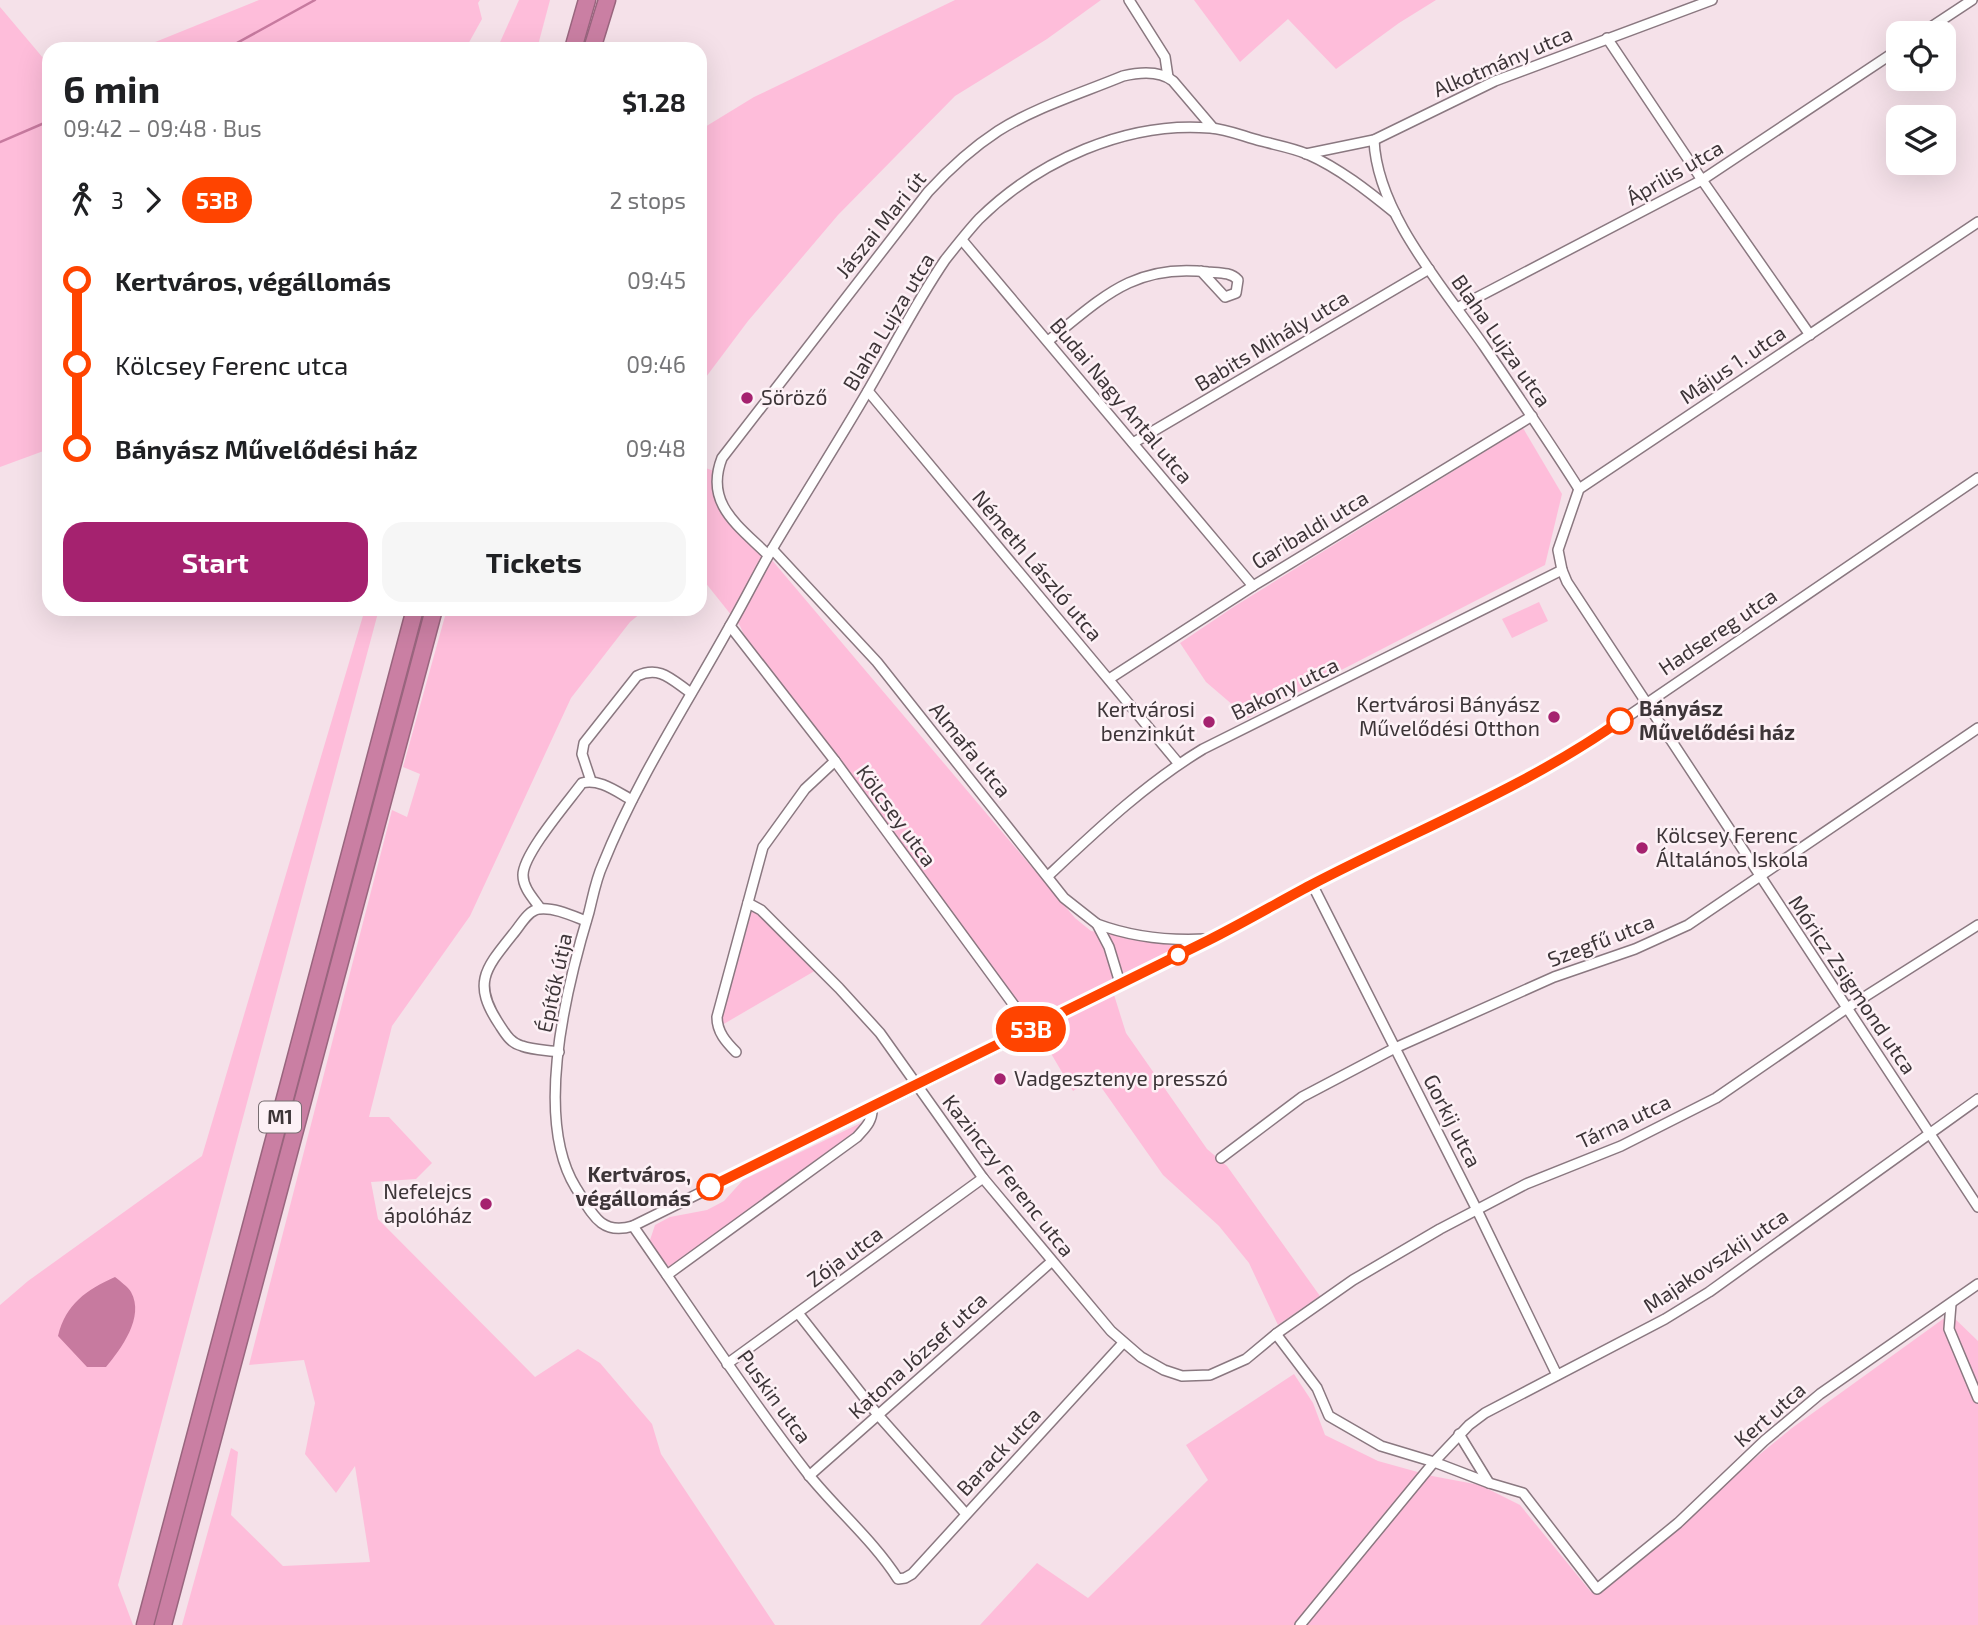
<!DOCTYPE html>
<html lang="en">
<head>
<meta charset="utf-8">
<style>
  :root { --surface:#fff; --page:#f6f6f6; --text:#202124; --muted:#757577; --accent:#a5226f }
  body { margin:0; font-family:"Exo 2",sans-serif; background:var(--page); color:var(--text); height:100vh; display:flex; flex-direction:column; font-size:26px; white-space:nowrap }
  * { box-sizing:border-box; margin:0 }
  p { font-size:23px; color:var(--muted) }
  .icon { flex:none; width:38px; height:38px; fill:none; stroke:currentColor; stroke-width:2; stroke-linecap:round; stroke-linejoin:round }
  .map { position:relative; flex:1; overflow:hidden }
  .side { position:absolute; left:42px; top:42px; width:665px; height:574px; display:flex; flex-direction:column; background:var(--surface); border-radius:21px; box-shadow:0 7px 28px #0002 }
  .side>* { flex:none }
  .badge { padding:0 14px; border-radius:23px; font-size:24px; line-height:46px }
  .fabs { position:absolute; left:1886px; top:21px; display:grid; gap:14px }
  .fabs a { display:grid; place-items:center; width:70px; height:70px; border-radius:14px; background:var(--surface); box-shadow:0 7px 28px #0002; font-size:35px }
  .map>.badge { position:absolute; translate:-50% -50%; box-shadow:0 0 0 4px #fff }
  .legs { display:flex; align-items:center; gap:10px; height:77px; padding:0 21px; font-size:23px }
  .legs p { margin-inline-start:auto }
  .summary { display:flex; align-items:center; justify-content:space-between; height:119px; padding:0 21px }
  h1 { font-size:38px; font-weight:700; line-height:52px }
  .button { display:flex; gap:14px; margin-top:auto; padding:14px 21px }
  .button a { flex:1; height:80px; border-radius:21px; background:var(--accent); color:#fff; font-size:28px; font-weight:700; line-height:80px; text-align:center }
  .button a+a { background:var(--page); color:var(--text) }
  ul { padding:0 21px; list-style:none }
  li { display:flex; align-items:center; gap:24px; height:84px; font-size:26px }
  li i { display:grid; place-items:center; width:10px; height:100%; margin:0 9px; background:currentColor }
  li i::after { content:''; width:18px; height:18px; margin:-9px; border:5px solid; border-radius:50%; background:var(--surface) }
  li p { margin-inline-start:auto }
  li:first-child i { background:linear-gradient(#0000 50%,currentColor 0) }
  li:last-child i { background:linear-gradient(currentColor 50%,#0000 0) }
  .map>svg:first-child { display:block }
</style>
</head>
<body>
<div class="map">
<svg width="1978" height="1625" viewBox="0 0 1978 1625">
  <rect width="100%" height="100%" fill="#f5e1e9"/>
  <g fill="#febdda">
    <polygon points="259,0 480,0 478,3 482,19 467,46 460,49 138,49"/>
    <polygon points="519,0 550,0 537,49 497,49"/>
    <polygon points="955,0 1101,0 1047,39 955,96 838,215 748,321 700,385 700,130 754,97"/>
    <polygon points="1194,0 1436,0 1399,23 1336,69 1288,19 1240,62"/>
    <polygon points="0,7 49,65 49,449 0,467"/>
    <polygon points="1523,428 1562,494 1545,565 1248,718 1206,682 1180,643 1235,606"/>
    <polygon points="700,466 714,471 714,484 722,514 771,559 1075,918 1091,931 1177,945 1177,951 1110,982 1126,1033 1207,1149 1227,1166 1320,1296 1278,1325 1249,1263 1219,1226 1163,1175 1094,1077 1073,1091 1029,1016 744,635 740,626 700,576"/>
    <polygon points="1539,602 1548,621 1512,638 1502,619"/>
    <polygon points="365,609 379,609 118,1585 133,1625 0,1625 0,1305 28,1281 202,1156"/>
    <polygon points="447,609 646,609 630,622 571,698 470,916 392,1026 369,1117 389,1117 432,1163 416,1179 371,1182 378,1219 535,1377 578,1349 600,1363 652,1424 661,1454 775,1625 182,1625 231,1448 238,1452 231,1515 283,1566 370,1562 355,1466 336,1493 305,1454 315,1403 304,1360 249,1365 392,810 407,817 420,774 403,767"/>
    <polygon points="751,908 762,913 818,969 722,1025 720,1023"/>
    <polygon points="871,1118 854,1134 669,1267 649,1243 655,1225 670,1217 707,1210 724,1201 743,1180"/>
    <polygon points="1950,1314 1978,1341 1978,1625 980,1625 1037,1563 1088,1598 1208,1480 1186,1445 1294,1374 1313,1403 1325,1435 1378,1461 1432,1476 1480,1485 1520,1505 1591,1592 1792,1428"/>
  </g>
  <path fill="#c77a9f" d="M115 1277C120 1281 128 1287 131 1292 145 1317 121 1349 106 1367H87L58 1336C66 1304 86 1290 115 1277Z"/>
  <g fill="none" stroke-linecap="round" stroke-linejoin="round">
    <g stroke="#c77a9f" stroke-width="2.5">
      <polyline points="226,49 315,0"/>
      <polyline points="0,142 49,121"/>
    </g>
    <defs>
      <g id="minor">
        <polyline points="1129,0 1165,57 1168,77"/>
        <polyline points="1922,33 1972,0"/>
        <polyline points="1607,38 1702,180 1810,335"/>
        <path d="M1374 140C1377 213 1443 287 1484 346 1516 393 1548 440 1579 489"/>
        <polyline points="1306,154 1374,140 1495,81 1712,0"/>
        <path d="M1395 213C1368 191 1339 168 1307 154 1293 148 1276 145 1261 141 1245 137 1227 129 1210 128 1126 121 1038 161 979 219 967 232 956 246 945 260 917 301 894 346 869 389 837 444 803 497 771 551 757 575 745 600 731 624 687 704 637 779 603 864 596 879 593 896 589 912 567 985 533 1119 576 1188 592 1213 600 1236 633 1226L1026 1032 1120 983 1211 939 1312 884 1506 788 1602 734 1978 478"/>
        <polyline points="1978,222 1579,489 1558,550 1562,570 1567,582 1978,1207"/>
        <polyline points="962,240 1253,586"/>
        <polyline points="1457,308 1702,180 1899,49"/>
        <path d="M1048 341C1102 298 1134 263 1208 272 1219 273 1231 272 1238 280L1236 293 1225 297 1201 271"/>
        <polyline points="868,391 1179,764"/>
        <polyline points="1133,443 1429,269"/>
        <polyline points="772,549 877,662 1064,898 1097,924 1109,947 1120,983"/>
        <path d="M768 555C739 526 704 504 722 458L928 192C949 169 972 148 998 131 1036 107 1082 93 1123 76 1140 72 1159 70 1173 81L1213 128"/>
        <polyline points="730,626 835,761 1016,1008 1026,1032"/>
        <polyline points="1109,679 1253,586 1532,416"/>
        <path d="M591 781 582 754 584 743 637 676C660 665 672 680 691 693"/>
        <path d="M1048 876C1097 830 1145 784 1203 749L1562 570"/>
        <polyline points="1312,884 1477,1210 1557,1375"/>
        <polyline points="748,903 761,910 839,988 880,1033 983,1178 1111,1331 1141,1357 1164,1370 1182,1376 1210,1375 1246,1359 1276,1334 1353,1280 1440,1229 1526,1184 1621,1146 1716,1098 1847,1008 1978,925"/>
        <path d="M540 908C533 898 523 888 523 875 523 854 568 802 582 783 599 778 617 792 632 800"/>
        <path d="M1097 924C1132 937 1169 941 1206 939"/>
        <path d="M559 1052C547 1050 533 1050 522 1046 510 1043 505 1033 499 1024 472 983 485 969 513 934 520 926 528 910 539 909 554 907 573 916 586 921"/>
        <path d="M736 1052C726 1042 717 1032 717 1017L763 847 805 789 835 761"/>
        <polyline points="1221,1158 1302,1097 1395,1048 1554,977 1635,949 1688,925 1978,728"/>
        <path d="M633 1226C691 1309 746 1394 808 1474 837 1510 873 1540 898 1579L905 1578 912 1574 1123 1343"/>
        <path d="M667 1275 857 1137C865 1128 873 1121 872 1108"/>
        <polyline points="1951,1304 1949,1329 1978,1398"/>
        <polyline points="798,1313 878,1415 966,1514"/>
        <polyline points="1276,1334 1317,1388 1329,1416 1381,1446 1434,1462 1489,1483 1523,1493 1597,1589 1678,1523 1764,1441 1820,1394 1978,1284"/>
        <polyline points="727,1364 983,1178"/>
        <polyline points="1459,1434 1489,1483"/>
        <polyline points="809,1476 1051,1262"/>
        <polyline points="1300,1625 1434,1462 1469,1425 1485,1413 1665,1319 1709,1292 1978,1099"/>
      </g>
      <g id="motorway">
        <polyline points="573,49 587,0"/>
        <polyline points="592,49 607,0"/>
        <polyline points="145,1625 415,609"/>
        <polyline points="163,1625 434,609"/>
      </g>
    </defs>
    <use href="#minor" stroke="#8a7880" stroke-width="12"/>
    <use href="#motorway" stroke="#99657e" stroke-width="19"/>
    <use href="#minor" stroke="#fff" stroke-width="9"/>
    <use href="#motorway" stroke="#ca7fa3" stroke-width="16"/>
  </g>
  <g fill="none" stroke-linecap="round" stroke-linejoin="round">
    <defs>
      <path id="line-1" d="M710 1187C876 1104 1042 1022 1209 940 1243 923 1277 903 1311 885 1414 831 1525 788 1620 721"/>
    </defs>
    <use href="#line-1" stroke="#fff" stroke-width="16"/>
    <use href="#line-1" stroke="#f40" stroke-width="10"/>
  </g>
  <g fill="#a5226f" stroke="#fdf1f6" stroke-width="2.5">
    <circle cx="747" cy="398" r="7"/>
    <circle cx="1554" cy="717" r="7"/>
    <circle cx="1209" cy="722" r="7"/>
    <circle cx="1642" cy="848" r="7"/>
    <circle cx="1000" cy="1079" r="7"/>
    <circle cx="486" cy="1204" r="7"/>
  </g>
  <g fill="#fff" stroke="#f40" stroke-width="3.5">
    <circle cx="1620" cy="721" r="12"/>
    <circle cx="1178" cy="955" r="9"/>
    <circle cx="710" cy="1187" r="12"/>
  </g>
  <g text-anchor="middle" stroke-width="5" stroke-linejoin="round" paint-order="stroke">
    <rect fill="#fdf1f6" stroke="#776d71" stroke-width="2" x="259" y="1101.5" width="42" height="31" rx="5"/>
    <g font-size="19" font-weight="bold" fill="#3d3538">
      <text x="280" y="1124">M1</text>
    </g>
    <g font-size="21" fill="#3d3538" stroke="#fdf1f6">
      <text transform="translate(1503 62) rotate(-23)" y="7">Alkotmány utca</text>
      <text transform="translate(1675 173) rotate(-30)" y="7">Április utca</text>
      <text transform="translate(881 225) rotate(-51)" y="7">Jászai Mari út</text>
      <text transform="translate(889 322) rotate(-59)" y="7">Blaha Lujza utca</text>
      <text transform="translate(1272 341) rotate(-31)" y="7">Babits Mihály utca</text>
      <text transform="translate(1501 341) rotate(55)" y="7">Blaha Lujza utca</text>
      <text transform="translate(1733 365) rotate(-34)" y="7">Május 1. utca</text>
      <text transform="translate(1121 401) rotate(50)" y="7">Budai Nagy Antal utca</text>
      <text transform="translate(1310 530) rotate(-31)" y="7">Garibaldi utca</text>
      <text transform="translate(1037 566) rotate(50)" y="7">Németh László utca</text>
      <text transform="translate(1718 632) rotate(-34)" y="7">Hadsereg utca</text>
      <text transform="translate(1285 689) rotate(-26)" y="7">Bakony utca</text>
      <text transform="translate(970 750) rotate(51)" y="7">Almafa utca</text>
      <text transform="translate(896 816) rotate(54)" y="7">Kölcsey utca</text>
      <text transform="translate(1601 941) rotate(-21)" y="7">Szegfű utca</text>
      <text transform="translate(555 983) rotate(-78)" y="7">Építők útja</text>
      <text transform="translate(1852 985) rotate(56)" y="7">Móricz Zsigmond utca</text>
      <text transform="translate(1452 1121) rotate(63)" y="7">Gorkij utca</text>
      <text transform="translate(1624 1122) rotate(-25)" y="7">Tárna utca</text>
      <text transform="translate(1008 1176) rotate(52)" y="7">Kazinczy Ferenc utca</text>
      <text transform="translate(845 1257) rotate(-36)" y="7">Zója utca</text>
      <text transform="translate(1716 1261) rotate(-34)" y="7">Majakovszkij utca</text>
      <text transform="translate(918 1356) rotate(-42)" y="7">Katona József utca</text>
      <text transform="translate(774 1397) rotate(54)" y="7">Puskin utca</text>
      <text transform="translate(1770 1415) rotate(-41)" y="7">Kert utca</text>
      <text transform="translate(999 1452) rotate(-47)" y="7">Barack utca</text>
    </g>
    <g font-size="21" fill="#3d3538" stroke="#fdf1f6" text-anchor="start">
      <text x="761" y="405">Söröző</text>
      <text x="1540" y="712" text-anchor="end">Kertvárosi Bányász<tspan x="1540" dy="24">Művelődési Otthon</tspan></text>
      <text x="1195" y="717" text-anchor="end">Kertvárosi<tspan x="1195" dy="24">benzinkút</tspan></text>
      <text x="1656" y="843">Kölcsey Ferenc<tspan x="1656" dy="24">Általános Iskola</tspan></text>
      <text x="1014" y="1086">Vadgesztenye presszó</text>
      <text x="472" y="1199" text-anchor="end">Nefelejcs<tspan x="472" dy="24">ápolóház</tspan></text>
    </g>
    <g font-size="21" font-weight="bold" fill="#3d3538" stroke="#fdf1f6" text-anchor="start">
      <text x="1639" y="716">Bányász<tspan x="1639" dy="24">Művelődési ház</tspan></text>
      <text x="691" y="1182" text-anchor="end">Kertváros,<tspan x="691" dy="24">végállomás</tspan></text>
    </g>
  </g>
</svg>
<div class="fabs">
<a><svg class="icon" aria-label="locate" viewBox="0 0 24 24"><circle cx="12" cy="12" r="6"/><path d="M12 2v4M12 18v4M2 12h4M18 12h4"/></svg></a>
<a><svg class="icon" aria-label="layers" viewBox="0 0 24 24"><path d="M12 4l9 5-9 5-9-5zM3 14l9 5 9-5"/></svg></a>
</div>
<b class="badge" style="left:1031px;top:1029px;background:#f40;color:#fff">53B</b>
<section class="side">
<div class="summary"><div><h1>6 min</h1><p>09:42 – 09:48 · Bus</p></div><b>$1.28</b></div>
<div class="legs"><svg class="icon" aria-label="walk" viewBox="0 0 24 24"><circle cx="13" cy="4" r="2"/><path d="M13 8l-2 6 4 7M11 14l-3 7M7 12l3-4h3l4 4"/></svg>3<svg class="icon" aria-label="forward" viewBox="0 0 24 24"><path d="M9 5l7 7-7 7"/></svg><b class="badge" style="background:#f40;color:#fff">53B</b><p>2 stops</p></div>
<ul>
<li><i style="color:#f40"></i><b>Kertváros, végállomás</b><p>09:45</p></li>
<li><i style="color:#f40"></i><span>Kölcsey Ferenc utca</span><p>09:46</p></li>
<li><i style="color:#f40"></i><b>Bányász Művelődési ház</b><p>09:48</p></li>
</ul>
<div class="button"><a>Start</a><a>Tickets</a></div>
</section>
</div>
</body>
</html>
